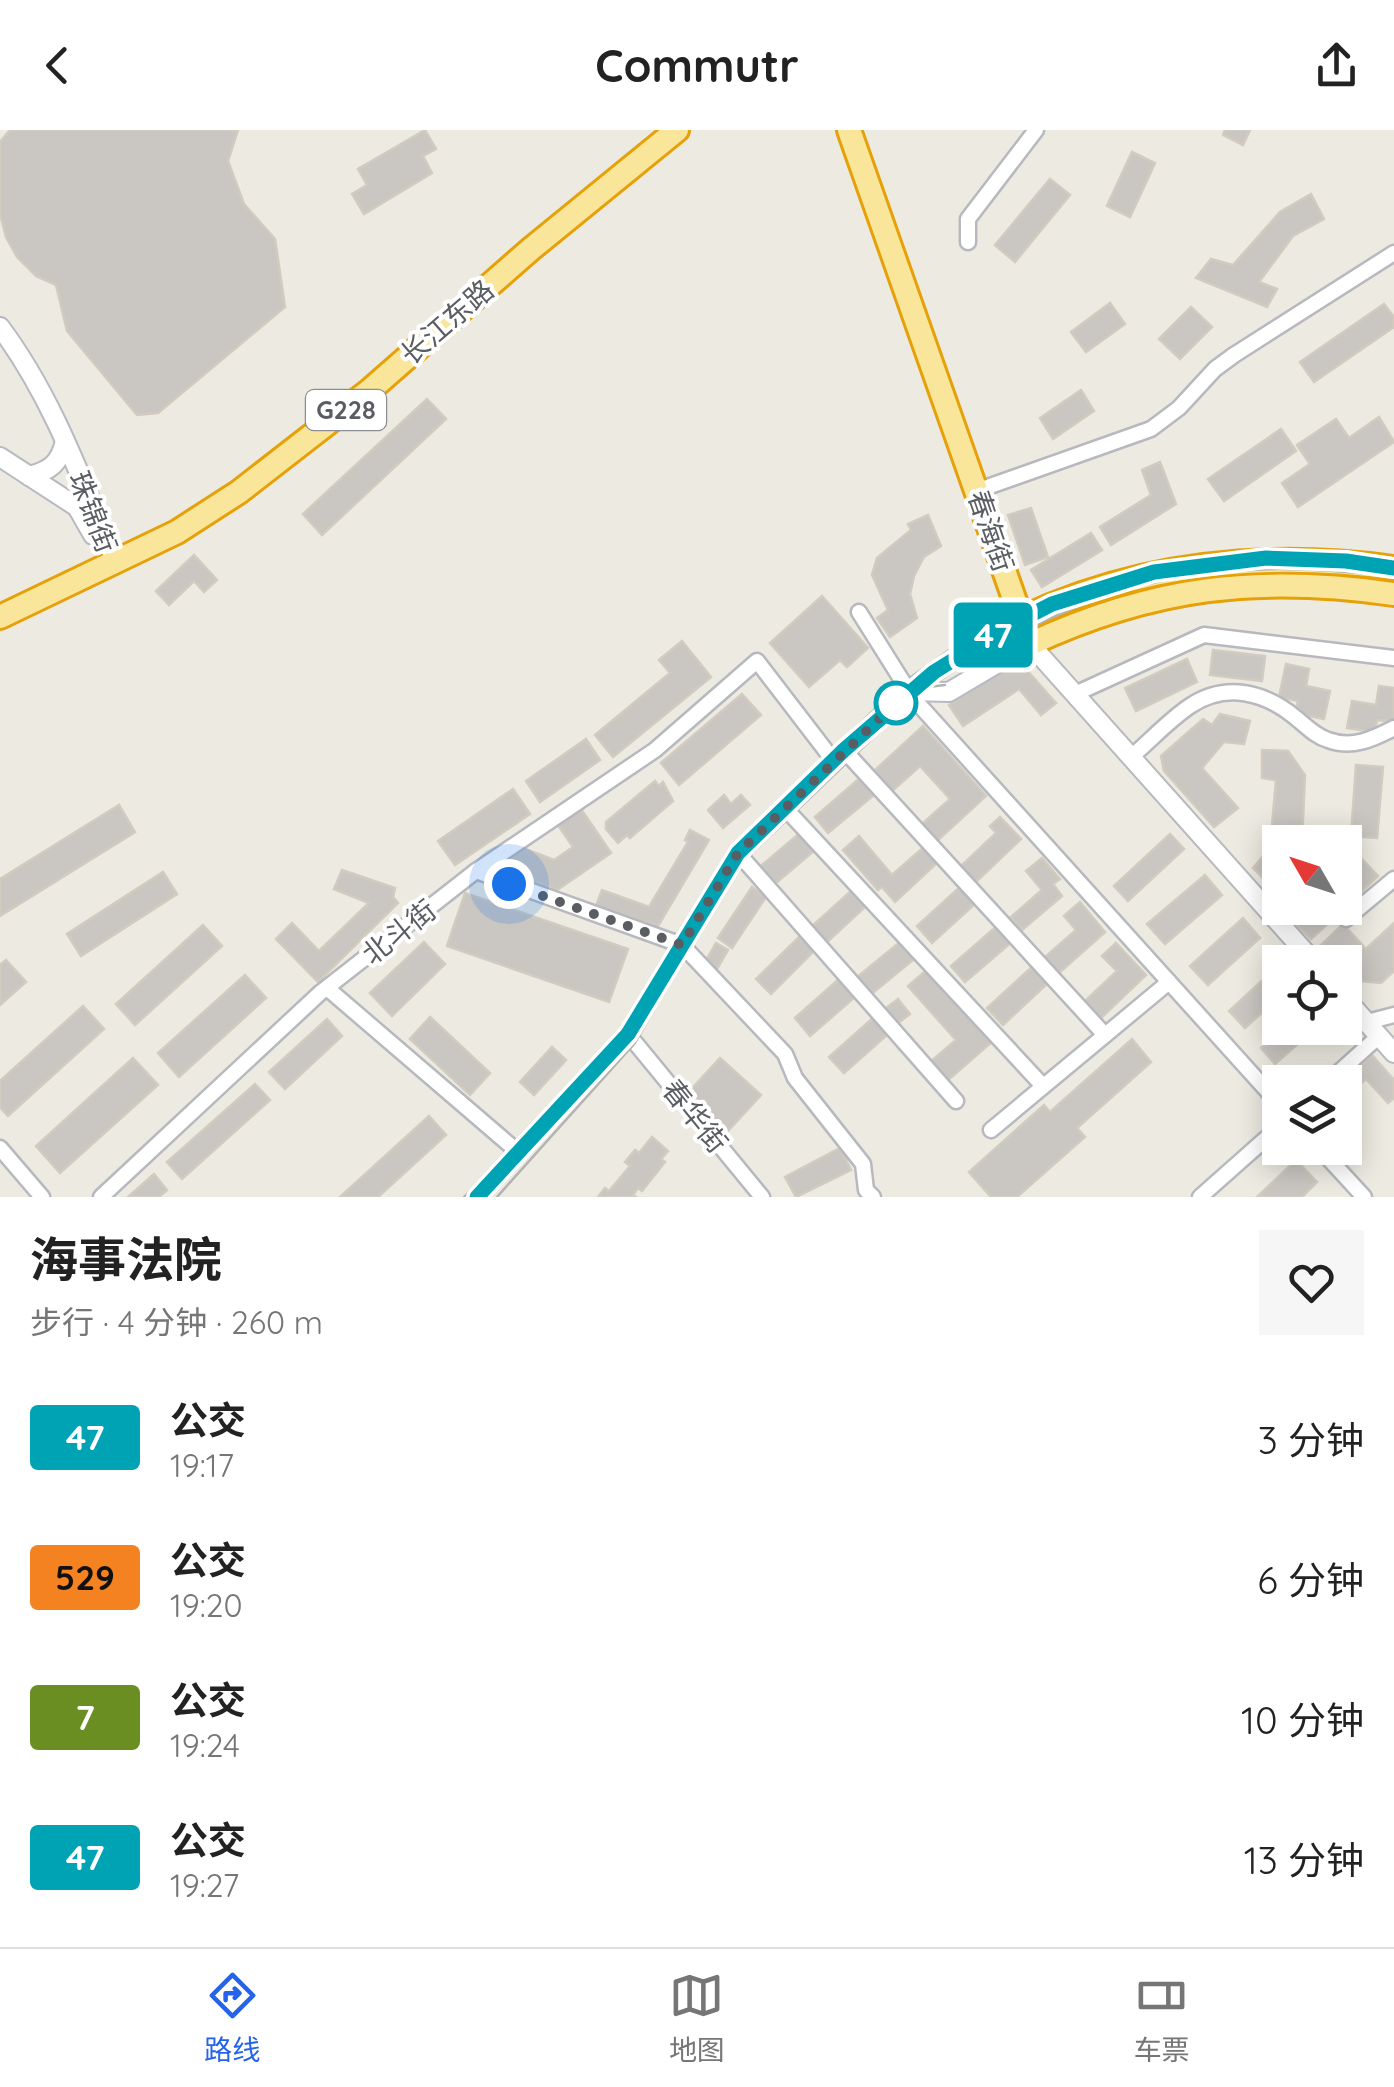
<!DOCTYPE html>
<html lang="zh">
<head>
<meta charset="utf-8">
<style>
  :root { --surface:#fff; --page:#f6f6f6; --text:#222; --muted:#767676; --line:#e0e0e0; --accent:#2563eb }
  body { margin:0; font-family:Quicksand,"Noto Sans SC",sans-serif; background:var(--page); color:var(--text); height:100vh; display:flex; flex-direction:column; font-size:38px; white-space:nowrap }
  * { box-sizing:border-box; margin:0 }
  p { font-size:32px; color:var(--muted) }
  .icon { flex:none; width:55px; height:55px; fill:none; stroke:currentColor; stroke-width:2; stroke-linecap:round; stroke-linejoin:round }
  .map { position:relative; height:1067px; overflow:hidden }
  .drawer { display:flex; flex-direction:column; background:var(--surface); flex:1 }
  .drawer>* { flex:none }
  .badge { padding:0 20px; border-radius:8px; font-size:35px; line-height:65px }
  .needle { width:65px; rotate:309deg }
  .fabs { position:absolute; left:1262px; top:695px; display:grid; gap:20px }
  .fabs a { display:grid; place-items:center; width:100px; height:100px; border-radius:0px; background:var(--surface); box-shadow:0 5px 25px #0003; font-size:50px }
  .you { position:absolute; width:50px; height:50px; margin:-25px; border:8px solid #fff; border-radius:50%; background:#1a73e8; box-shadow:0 0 0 15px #1a73e833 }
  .map>.badge { position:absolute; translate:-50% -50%; box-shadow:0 0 0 5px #fff }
  .round { display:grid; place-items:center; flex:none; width:105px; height:105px; border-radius:0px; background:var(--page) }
  .headline { display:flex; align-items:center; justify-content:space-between; height:170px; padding:0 30px }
  h1 { font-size:48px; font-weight:700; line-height:75px }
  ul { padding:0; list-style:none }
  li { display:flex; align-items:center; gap:30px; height:140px; padding:0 30px }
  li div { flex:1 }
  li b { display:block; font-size:38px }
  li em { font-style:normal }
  li .badge { min-width:110px; font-weight:700; text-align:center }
  header { display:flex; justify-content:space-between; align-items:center; height:130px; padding:0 30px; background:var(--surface); font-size:45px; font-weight:700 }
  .menu { display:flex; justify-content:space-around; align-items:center; height:140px; border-top:2px solid var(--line); background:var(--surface); font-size:28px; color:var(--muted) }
  .menu a { display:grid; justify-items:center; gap:5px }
  .menu .current { color:var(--accent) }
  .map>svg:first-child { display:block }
</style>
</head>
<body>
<header><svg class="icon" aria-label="back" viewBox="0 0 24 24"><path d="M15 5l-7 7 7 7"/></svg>Commutr<svg class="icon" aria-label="share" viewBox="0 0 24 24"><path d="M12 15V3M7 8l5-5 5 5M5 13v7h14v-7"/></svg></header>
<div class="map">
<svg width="1394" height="1067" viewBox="0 0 1394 1067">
  <rect width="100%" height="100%" fill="#eceae1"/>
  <g fill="#cac6c1" stroke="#d1cbc0" stroke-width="2.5">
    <polygon points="10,0 238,0 228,31 244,74 275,109 285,177 158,283 137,285 67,201 56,155 36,146 17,127 6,107 0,84 0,12"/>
    <polygon points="425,0 436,19 423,26 432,43 364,84 352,64 367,55 358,39"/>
    <polygon points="1225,0 1250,0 1243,15 1223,5"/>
    <polygon points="1132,22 1155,33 1130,87 1107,76"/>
    <polygon points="1050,49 1070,65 1015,132 995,115"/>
    <polygon points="1311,64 1324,89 1293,106 1259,152 1277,159 1267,177 1196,148 1211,129 1233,135 1280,82"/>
    <polygon points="1110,173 1125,194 1086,222 1071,202"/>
    <polygon points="1384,174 1394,187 1394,197 1314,252 1300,232"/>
    <polygon points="1191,177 1212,197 1180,229 1159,209"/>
    <polygon points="1081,260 1094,281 1053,309 1040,288"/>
    <polygon points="427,269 446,289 322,405 303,384"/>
    <polygon points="1379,287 1394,312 1298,377 1282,353 1310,334 1297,315 1336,289 1349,308"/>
    <polygon points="1281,299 1296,321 1224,371 1208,349"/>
    <polygon points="1160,332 1176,374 1111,415 1100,397 1151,365 1142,340"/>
    <polygon points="1031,378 1048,427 1025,435 1008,385"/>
    <polygon points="928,385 941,416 924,427 914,446 910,464 917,488 890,507 877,488 888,480 872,445 877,428 911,400 908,394"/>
    <polygon points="1091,403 1102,420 1042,457 1031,440"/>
    <polygon points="194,425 217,450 204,462 194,451 169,475 156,461"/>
    <polygon points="822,466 868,518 847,537 840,530 809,557 770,513"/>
    <polygon points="682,511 711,547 613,627 595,605 670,543 659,530"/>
    <polygon points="1213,520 1265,526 1262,551 1210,545"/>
    <polygon points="1187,529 1197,552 1136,581 1125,558"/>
    <polygon points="1018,530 1056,573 1041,585 1019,559 963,596 949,575"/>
    <polygon points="1286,534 1309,539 1306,556 1330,561 1324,589 1295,583 1298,571 1279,567"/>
    <polygon points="1379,556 1394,558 1394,592 1377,590 1375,602 1347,598 1352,571 1376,575"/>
    <polygon points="742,564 761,585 679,655 661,633"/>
    <polygon points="1220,584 1250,591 1244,614 1224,612 1202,638 1238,678 1214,697 1164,641 1161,626 1203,589 1212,595"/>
    <polygon points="923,596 986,666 937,711 922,694 950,669 920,636 891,662 873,642"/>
    <polygon points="586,609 600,630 540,672 526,651"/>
    <polygon points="1262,620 1288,621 1305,645 1302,712 1280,712 1280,747 1272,757 1253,738 1270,718 1276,650 1262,648"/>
    <polygon points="1356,635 1383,637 1377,708 1351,706"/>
    <polygon points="861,647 875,664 828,703 815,687"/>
    <polygon points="655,651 659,656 663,652 673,671 630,708 627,705 618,713 606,699 606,692"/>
    <polygon points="513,659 530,684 455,735 438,711"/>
    <polygon points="724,665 731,674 741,665 750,675 723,698 708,680"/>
    <polygon points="119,675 135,702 0,786 0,749"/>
    <polygon points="581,679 611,723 557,760 508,741 518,716 554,730 573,717 558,695"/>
    <polygon points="1000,687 1021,709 975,753 960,737 996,703 990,696"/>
    <polygon points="690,700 709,710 658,796 596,776 602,760 649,777 688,712 685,710"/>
    <polygon points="801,702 816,719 770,758 755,741"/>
    <polygon points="1170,704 1184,719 1128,771 1114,756"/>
    <polygon points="859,706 892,745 924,717 938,732 895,772 882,757 878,760 843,720"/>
    <polygon points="1356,723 1378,746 1345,777 1345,733"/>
    <polygon points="1042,728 1060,749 1053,754 1062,766 1022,800 1011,787 1042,760 1026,741"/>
    <polygon points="342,740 395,758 393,767 398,773 318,852 276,809 292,793 319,821 369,773 334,759"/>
    <polygon points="163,742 177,764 81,826 67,804"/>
    <polygon points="1205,745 1222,765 1165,814 1147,794"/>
    <polygon points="962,755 977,772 932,813 917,796"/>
    <polygon points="752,757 766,767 732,818 718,808"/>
    <polygon points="851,761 865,777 825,814 810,798"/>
    <polygon points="465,763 628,819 609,872 447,816"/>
    <polygon points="1080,772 1105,802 1059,843 1045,827 1076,800 1064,786"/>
    <polygon points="1298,778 1345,778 1311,809 1289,786"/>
    <polygon points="1243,788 1260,808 1208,855 1190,836"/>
    <polygon points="1394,793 1394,841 1381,853 1351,850 1345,844 1345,832 1334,832 1319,817 1343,794 1366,819"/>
    <polygon points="203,795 222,816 135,895 116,874"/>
    <polygon points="998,795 1013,811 965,852 951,836"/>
    <polygon points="800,806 814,821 771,864 756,849"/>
    <polygon points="424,812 445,834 392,886 370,863"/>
    <polygon points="900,812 914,829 869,866 855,849"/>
    <polygon points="716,813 728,820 717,839 705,832"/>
    <polygon points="1116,813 1146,845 1100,889 1084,872 1117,841 1102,826"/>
    <polygon points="6,830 26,852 0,875 0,835"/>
    <polygon points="1280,834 1280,866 1245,898 1229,881"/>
    <polygon points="1033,836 1048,853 1003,895 987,878"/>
    <polygon points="929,838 993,911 947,951 930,932 956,910 908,856"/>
    <polygon points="245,845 266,868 179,947 158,923"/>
    <polygon points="839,849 855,867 810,906 795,888"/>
    <polygon points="898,869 910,884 897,894 885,879"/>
    <polygon points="83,876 104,899 8,986 0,977 0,951"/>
    <polygon points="430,887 490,943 470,965 410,909"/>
    <polygon points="874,887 888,904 844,943 829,927"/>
    <polygon points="327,889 342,906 285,959 269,942"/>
    <polygon points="1285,898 1316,898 1275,934 1261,918"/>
    <polygon points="1132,909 1151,932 1077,998 1085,1007 1017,1067 991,1067 969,1042 1044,975 1050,982"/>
    <polygon points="552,917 566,930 534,965 520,952"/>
    <polygon points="1372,925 1394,950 1394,968 1388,973 1366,949 1345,968 1345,952 1329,952 1352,932 1357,939"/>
    <polygon points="133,928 158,955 60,1043 36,1016"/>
    <polygon points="720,928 761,965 727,1002 686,965"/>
    <polygon points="255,954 270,970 182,1049 167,1032"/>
    <polygon points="429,986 446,1005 378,1067 340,1067"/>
    <polygon points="652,1007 668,1021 661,1029 665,1032 642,1061 638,1058 633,1065 636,1067 598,1067 605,1058 609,1061 630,1036 625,1032 635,1020 639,1023"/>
    <polygon points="840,1018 851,1040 796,1067 785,1047"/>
    <polygon points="1296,1030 1317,1052 1302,1067 1257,1067"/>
    <polygon points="154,1044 167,1060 159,1067 128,1067"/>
  </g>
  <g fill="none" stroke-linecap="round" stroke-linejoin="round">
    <defs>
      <g id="minor">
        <polyline points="968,112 968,89 1036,0"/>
        <polyline points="976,361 1151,299 1179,278 1215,239 1234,225 1394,123"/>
        <polyline points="859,482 913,568 1280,975"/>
        <polyline points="1075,564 1204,505 1394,528"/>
        <polyline points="844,620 1105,905"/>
        <path d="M1131 627C1150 611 1169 590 1190 576 1226 552 1265 562 1296 588 1306 596 1315 606 1328 610 1352 619 1373 609 1394 598"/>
        <polyline points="784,677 1043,956"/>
        <polyline points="738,723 956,971"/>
        <polyline points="476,741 682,815 785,924 795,948 863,1034 866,1060 873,1067"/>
        <polyline points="1346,789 1394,749"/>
        <polyline points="327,858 518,1022"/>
        <polyline points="1367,892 1394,885"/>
        <polyline points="628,904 762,1067"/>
        <polyline points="1328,952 1379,906"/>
        <polyline points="991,1000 1169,852"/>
        <polyline points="0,1018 42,1067"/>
        <polyline points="1319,1018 1364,1067"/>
        <polyline points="101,1067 320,863 476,741 655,620 757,531 833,630"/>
        <polyline points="1200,1067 1280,996"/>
      </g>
      <g id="tertiary">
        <path d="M29 346C50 341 60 333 65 311"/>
        <polyline points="1030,514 1314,832"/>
        <polyline points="1345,868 1394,923"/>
      </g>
      <g id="secondary">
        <path d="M0 197C53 268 82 351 116 432"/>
        <polyline points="0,327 77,377 93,405"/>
        <polyline points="909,561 949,562 1030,514"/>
        <polyline points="477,1067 628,904 738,723 908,561 959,525 1021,489"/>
      </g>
      <g id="trunk">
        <path d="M849 0 1030 514C1155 456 1259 445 1394 464"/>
        <polyline points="0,487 177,402 239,362 369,261 531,119 677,0"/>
        <path d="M1021 489C1140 432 1265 421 1394 438"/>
      </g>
    </defs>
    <use href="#minor" stroke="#b7b9be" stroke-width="19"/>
    <use href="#tertiary" stroke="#b7b9be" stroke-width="22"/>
    <use href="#secondary" stroke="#b7bac0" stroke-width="22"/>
    <use href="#trunk" stroke="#e6a008" stroke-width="28"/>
    <use href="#minor" stroke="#fff" stroke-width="14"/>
    <use href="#tertiary" stroke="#fff" stroke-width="18"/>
    <use href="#secondary" stroke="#fff" stroke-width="18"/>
    <use href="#trunk" stroke="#fae69a" stroke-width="22"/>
    <g stroke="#b2b3b3" stroke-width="2.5">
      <polyline points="877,602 928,557 945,555"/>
      <path d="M464 1067 626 895 735 716 917 547 940 550C1094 449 1212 424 1394 447"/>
      <polyline points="497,1067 635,913 686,823"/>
    </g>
  </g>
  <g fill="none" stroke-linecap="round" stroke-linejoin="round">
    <defs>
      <polyline id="line" points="477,1067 628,904 738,723 844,620 934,542 998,502 1052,474 1154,442 1266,428 1346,431 1394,438"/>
    </defs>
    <use href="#line" stroke="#fff" stroke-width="22"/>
    <use href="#line" stroke="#00a3b4" stroke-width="15"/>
    <polyline stroke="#5a5d62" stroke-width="10" stroke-dasharray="0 18" points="509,754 682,815 738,723 896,573"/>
  </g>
  <circle fill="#fff" stroke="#00a3b4" stroke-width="5" cx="896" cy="573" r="20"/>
  <g text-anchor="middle" stroke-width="8" stroke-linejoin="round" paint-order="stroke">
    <rect fill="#fff" stroke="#8c8e91" stroke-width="2.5" x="306" y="260" width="80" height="40" rx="8"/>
    <g font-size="25" font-weight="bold" fill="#5a5d62">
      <text x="346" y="289">G228</text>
    </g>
    <g font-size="28" fill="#5a5d62" stroke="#fff">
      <text transform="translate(447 192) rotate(-41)" y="10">长江东路</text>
      <text transform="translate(93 382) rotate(69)" y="10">珠锦街</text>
      <text transform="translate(991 401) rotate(71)" y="10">春海街</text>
      <text transform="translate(399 802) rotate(-38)" y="10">北斗街</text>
      <text transform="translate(695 986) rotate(51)" y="10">春华街</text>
    </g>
  </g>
</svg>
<div class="fabs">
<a><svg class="needle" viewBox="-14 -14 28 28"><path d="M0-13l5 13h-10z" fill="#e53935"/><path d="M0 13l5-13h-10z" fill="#767676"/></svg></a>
<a><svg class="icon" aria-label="locate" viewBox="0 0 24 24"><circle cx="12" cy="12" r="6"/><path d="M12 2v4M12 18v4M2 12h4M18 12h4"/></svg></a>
<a><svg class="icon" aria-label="layers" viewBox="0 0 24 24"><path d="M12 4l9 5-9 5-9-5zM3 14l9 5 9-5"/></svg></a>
</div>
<div class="you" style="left:509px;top:754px"></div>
<b class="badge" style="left:993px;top:505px;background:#00a3b4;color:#fff">47</b>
</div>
<section class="drawer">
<div class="headline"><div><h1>海事法院</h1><p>步行 · 4 分钟 · 260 m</p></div><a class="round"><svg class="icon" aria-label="heart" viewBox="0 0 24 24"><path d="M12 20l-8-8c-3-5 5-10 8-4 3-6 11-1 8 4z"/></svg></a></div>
<ul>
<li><span class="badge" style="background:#00a3b4;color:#fff">47</span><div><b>公交</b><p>19:17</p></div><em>3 分钟</em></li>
<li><span class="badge" style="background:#f58220;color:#111">529</span><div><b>公交</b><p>19:20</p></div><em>6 分钟</em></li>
<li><span class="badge" style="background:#6b8e23;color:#fff">7</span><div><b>公交</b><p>19:24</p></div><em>10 分钟</em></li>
<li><span class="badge" style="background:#00a3b4;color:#fff">47</span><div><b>公交</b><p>19:27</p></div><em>13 分钟</em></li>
</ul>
</section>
<nav class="menu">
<a class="current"><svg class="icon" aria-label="directions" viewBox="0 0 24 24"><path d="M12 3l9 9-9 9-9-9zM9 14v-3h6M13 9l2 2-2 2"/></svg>路线</a>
<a><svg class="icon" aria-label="map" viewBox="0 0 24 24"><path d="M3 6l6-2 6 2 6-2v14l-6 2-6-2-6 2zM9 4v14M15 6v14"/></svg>地图</a>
<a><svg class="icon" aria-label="tickets" viewBox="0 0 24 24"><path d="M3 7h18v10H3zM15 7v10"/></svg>车票</a>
</nav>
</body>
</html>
